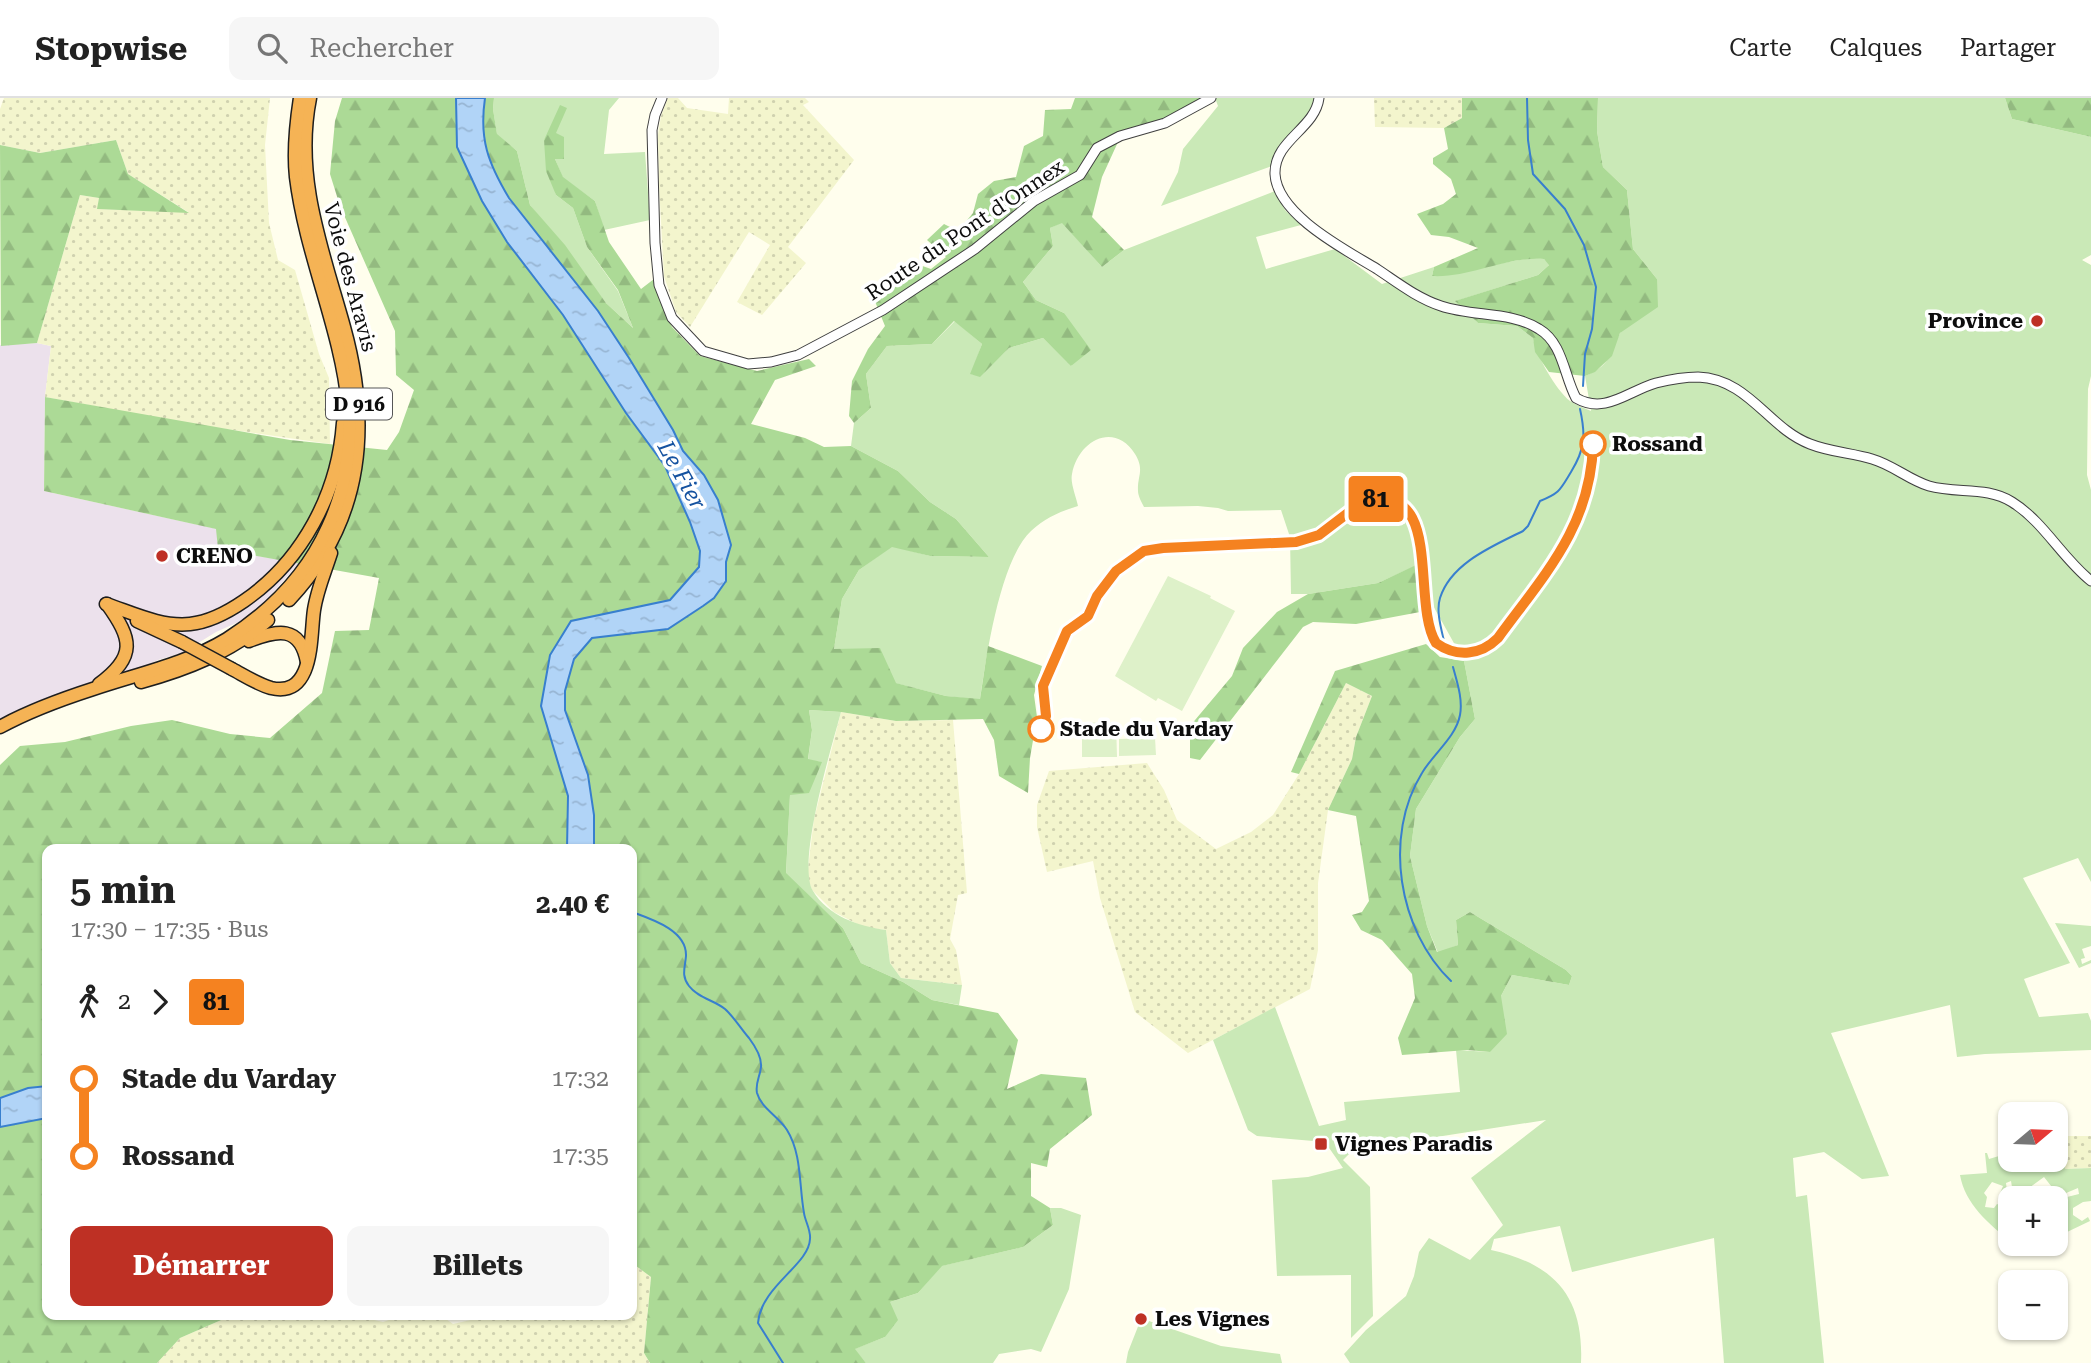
<!DOCTYPE html>
<html lang="fr">
<head>
<meta charset="utf-8">
<style>
  :root { --surface:#fff; --page:#f6f6f6; --text:#222; --muted:#767676; --line:#e0e0e0; --accent:#be3024 }
  body { margin:0; font-family:"Roboto Serif",serif; background:var(--page); color:var(--text); height:100vh; display:flex; flex-direction:column; font-size:26px; white-space:nowrap }
  * { box-sizing:border-box; margin:0 }
  p { font-size:23px; color:var(--muted) }
  .icon { flex:none; width:38px; height:38px; fill:none; stroke:currentColor; stroke-width:2; stroke-linecap:round; stroke-linejoin:round }
  .map { position:relative; flex:1; overflow:hidden }
  .details { position:absolute; left:42px; top:746px; width:595px; height:476px; display:flex; flex-direction:column; background:var(--surface); border-radius:14px; box-shadow:0 2px 5px #0004 }
  .details>* { flex:none }
  .badge { padding:0 14px; border-radius:5px; font-size:24px; line-height:46px }
  .needle { width:46px; rotate:71deg }
  .buttons { position:absolute; left:1998px; top:1004px; display:grid; gap:14px }
  .buttons a { display:grid; place-items:center; width:70px; height:70px; border-radius:14px; background:var(--surface); box-shadow:0 2px 5px #0004; font-size:35px }
  .map>.badge { position:absolute; translate:-50% -50%; box-shadow:0 0 0 4px #fff }
  .legs { display:flex; align-items:center; gap:10px; height:77px; padding:0 28px; font-size:23px }
  .legs p { margin-inline-start:auto }
  .headline { display:flex; align-items:center; justify-content:space-between; height:119px; padding:0 28px }
  h1 { font-size:38px; font-weight:700; line-height:52px }
  .button { display:flex; gap:14px; margin-top:auto; padding:14px 28px }
  .button a { flex:1; height:80px; border-radius:14px; background:var(--accent); color:#fff; font-size:28px; font-weight:700; line-height:80px; text-align:center }
  .button a+a { background:var(--page); color:var(--text) }
  ul { padding:0 28px; list-style:none }
  li { display:flex; align-items:center; gap:24px; height:77px; font-size:26px }
  li i { display:grid; place-items:center; width:10px; height:100%; margin:0 9px; background:currentColor }
  li i::after { content:''; width:18px; height:18px; margin:-9px; border:5px solid; border-radius:50%; background:var(--surface) }
  li p { margin-inline-start:auto }
  li:first-child i { background:linear-gradient(#0000 50%,currentColor 0) }
  li:last-child i { background:linear-gradient(currentColor 50%,#0000 0) }
  header { display:flex; align-items:center; gap:42px; box-sizing:border-box; height:98px; padding:0 35px; background:var(--surface); border-bottom:2px solid var(--line) }
  header strong { font-size:33px }
  nav { display:flex; gap:38px; margin-inline-start:auto; font-size:24px }
  .search { width:490px; height:63px; background:var(--page); display:flex; align-items:center; gap:18px; box-sizing:border-box; padding:0 24px; border-radius:14px; color:var(--muted); font-size:26px }
  .map>svg:first-child { display:block }
</style>
</head>
<body>
<header>
<strong>Stopwise</strong>
<div class="search"><svg class="icon" aria-label="search" viewBox="0 0 24 24"><circle cx="10" cy="10" r="6"/><path d="M15 15l6 6"/></svg>Rechercher</div>
<nav><a>Carte</a><a>Calques</a><a>Partager</a></nav>
</header>
<div class="map">
<svg width="2091" height="1265" viewBox="0 0 2091 1265">
  <defs>
    <pattern id="farmland-dots" width="8" height="8" patternUnits="userSpaceOnUse" patternTransform="scale(1.75)"><rect width="8" height="8" fill="#f3f5cd"/><path d="M2 2h.1M6 6h.1" fill="none" stroke="#cfd1af" stroke-width="1.8" stroke-linecap="round"/></pattern>
    <pattern id="forest-firs" width="22" height="20" patternUnits="userSpaceOnUse" patternTransform="scale(1.75)"><rect width="22" height="20" fill="#acda96"/><path d="M5 1l3.5 6h-7zM16 11l3.5 6h-7z" fill="#93ba80"/></pattern>
    <pattern id="water-ripples" width="26" height="14" patternUnits="userSpaceOnUse" patternTransform="scale(1.75)"><rect width="26" height="14" fill="#b1d4f7"/><path d="M2 4q2-2 4 0t4 0M15 11q2-2 4 0t4 0" fill="none" stroke="#97b5d3"/></pattern>
  </defs>
  <rect width="100%" height="100%" fill="#fffeed"/>
  <polygon fill="#ece1ec" points="37,245 51,248 45,299 44,393 217,431 219,451 299,465 266,503 243,522 216,534 182,555 158,562 106,587 0,630 0,247"/>
  <g fill="url(#farmland-dots)">
    <polygon points="4,0 270,0 265,47 269,125 278,162 295,172 319,256 329,280 330,346 191,326 45,299 51,248 37,245 80,97 99,100 98,111 188,114 128,76 116,42 40,55 0,47 0,11"/>
    <polygon points="668,0 678,0 687,10 728,16 729,0 805,0 809,4 803,7 854,62 788,149 806,165 762,217 737,204 770,147 749,134 690,229 676,214 664,178 659,87 658,37 661,18"/>
    <polygon points="1374,0 1462,0 1462,20 1444,30 1375,29"/>
    <polygon points="1346,585 1372,598 1356,639 1352,661 1328,712 1318,785 1318,852 1310,891 1188,955 1135,914 1100,800 1093,763 1047,774 1037,729 1037,707 1049,673 1147,665 1164,692 1177,722 1216,751 1251,734 1273,717 1299,676"/>
    <polygon points="841,614 896,623 953,622 967,795 958,797 950,841 956,852 962,887 901,880 890,865 886,832 863,829 834,814 812,792 807,778 814,721"/>
    <polygon points="2063,1038 2091,1038 2091,1070 2065,1071"/>
    <polygon points="632,1165 651,1179 644,1255 650,1265 157,1265 180,1240 235,1216 348,1216 383,1224 407,1216 439,1216 453,1226 497,1216 632,1216"/>
  </g>
  <g fill="#cae9b7">
    <polygon points="494,0 619,0 609,12 604,56 645,54 650,122 604,132 595,103 563,80 555,61 564,61 555,35 566,10 544,42 556,97 573,110 587,149 618,193 633,230 606,205 530,107 517,53 497,37 493,11"/>
    <polygon points="1215,0 1319,0 1275,67 1161,108 1178,74 1183,51 1218,8"/>
    <path d="M1598 0H2005L2012 21 2091 39V157L2082 162 2091 167V278L2088 291 2087 377 2091 392V784L2078 760 2023 780 2070 865 2024 881 2039 919 2088 915 2091 923V952L1985 956 1957 959 1950 907 1831 935 1889 1078 1862 1081 1824 1054 1793 1060 1796 1099 1807 1097 1824 1265H1724L1714 1140 1572 1174 1560 1128 1494 1141 1491 1152C1554 1166 1584 1198 1581 1265H1350L1344 1256 1366 1232 1406 1198 1414 1178 1419 1154 1429 1140 1470 1162 1503 1127 1471 1080 1546 1022 1353 1052 1343 1062 1370 1089 1373 1218 1351 1240V1177L1277 1178 1272 1082 1308 1079 1343 1070 1325 1044 1257 1038 1248 1032 1213 942 1275 909 1319 1028 1346 1022 1344 1004 1460 994 1456 952 1490 954 1501 898 1512 877 1569 887 1572 878 1566 872 1470 814 1456 822 1458 847 1438 855 1427 828 1410 758 1416 711 1460 639 1475 621 1464 563 1427 497 1428 462 1378 485 1308 496H1291L1290 439 1281 412 1228 413 1218 410 1198 408 1144 409C1142 405 1138 398 1138 393 1137 378 1145 372 1135 356 1114 323 1078 343 1072 376 1070 385 1076 398 1078 408 1061 413 1045 420 1031 433 1000 462 986 560 980 602L946 598 895 585 834 551 842 501 859 472 892 448 930 458 989 459 956 421 930 404 898 373 851 348 854 325 871 310 866 276 887 248 932 246 955 223 982 246 971 276 980 278 1009 250 1043 240 1072 268 1064 215 1036 202 1023 184 1053 148 1050 130 1062 124 1102 169 1124 152 1275 93 1285 112 1301 127 1256 139 1266 171 1335 151 1382 186 1434 169 1432 178 1530 160 1544 161 1550 166 1538 177 1456 203 1478 225 1517 228 1533 240C1536 257 1556 292 1570 303 1576 307 1584 310 1591 313L1585 278C1614 266 1609 253 1622 232 1633 214 1646 198 1657 181L1633 151 1627 92 1603 69 1597 33Z"/>
    <path d="M809 612 841 614C832 648 796 765 813 793 828 818 858 828 886 832L890 865 901 880 962 887 959 907 932 902 903 884 861 865 843 830 786 776 790 696 821 664 808 662 812 632Z"/>
    <polygon points="2055,825 2091,828 2091,848 2082,851 2085,860 2081,861 2082,866 2091,862 2091,865 2079,870"/>
    <path d="M2000 1052 2010 1054 2012 1064 2047 1062 2052 1067 2064 1056 2065 1071 2091 1070V1103L2083 1104 2073 1110V1117L2082 1123 2088 1119 2090 1123 2065 1135 2063 1105 2067 1099 2079 1096 2078 1090 2059 1098 2044 1079 2025 1093 2028 1101H2014L2011 1083 2006 1085 2008 1101 1999 1098 2003 1088 1992 1084 1984 1095 1987 1099 1985 1109 1994 1110 1997 1106 2005 1109 2004 1113 2011 1116V1144C1989 1126 1965 1106 1960 1077L1987 1075 1985 1055H1987L1989 1061 1999 1058Z"/>
    <polygon points="1050,1110 1061,1110 1081,1117 1069,1191 1041,1254 1031,1251 999,1256 993,1265 866,1265 854,1251 885,1239 890,1204 918,1195 941,1168 1023,1149 1053,1127"/>
    <polygon points="1149,1223 1221,1248 1280,1256 1282,1265 1126,1265 1128,1254 1139,1226"/>
  </g>
  <g fill="url(#forest-firs)">
    <polygon points="342,0 494,0 493,11 497,36 517,53 530,107 565,147 606,205 633,230 618,192 587,149 573,110 556,97 546,73 544,42 560,7 567,10 556,35 564,39 564,61 555,61 563,79 595,103 609,144 641,191 654,181 660,203 672,229 700,258 757,273 809,261 816,268 775,282 751,326 805,340 824,349 851,348 898,373 930,404 956,421 989,459 930,458 892,449 859,472 842,501 834,551 880,550 896,585 946,598 980,601 988,548 1042,568 1034,597 1037,619 1030,660 1028,695 999,678 994,642 983,621 896,623 841,614 809,612 812,632 808,661 822,664 809,695 790,697 786,775 843,830 861,865 903,884 932,902 998,915 1018,942 1007,991 1041,976 1086,980 1092,1017 1050,1051 1047,1069 1031,1065 1031,1098 1050,1110 1053,1127 1023,1149 942,1168 918,1195 890,1204 898,1222 885,1239 855,1251 866,1265 650,1265 644,1255 651,1179 632,1165 632,751 47,751 47,1216 235,1216 180,1240 157,1265 0,1265 0,667 20,648 65,644 131,628 172,622 230,636 270,640 322,595 335,533 369,532 379,480 218,451 216,431 44,393 45,299 290,342 387,352 399,334 414,292 396,277 395,233 340,108 330,76 335,23"/>
    <polygon points="1075,0 1212,0 1118,44 1102,79 1092,119 1124,152 1102,169 1062,125 1050,130 1053,148 1023,184 1036,202 1064,215 1091,252 1071,268 1043,240 1009,250 980,279 970,276 982,246 954,223 932,246 887,248 866,276 871,310 854,325 849,318 852,283 868,251 885,228 874,201 890,179 911,164 931,171 946,159 927,142 944,126 958,133 973,115 978,96 994,83 1016,79 1024,48 1043,38 1045,12 1071,11"/>
    <path d="M1462 0H1598L1597 33 1603 69 1627 92 1633 151 1657 181 1658 209 1620 235 1612 258 1595 274 1585 278 1549 274 1535 254 1533 240 1517 228 1478 225 1455 203 1538 177 1549 167 1544 161C1506 158 1471 180 1432 178L1434 169 1478 150 1449 139 1431 137 1417 116 1443 106 1456 96 1451 81 1433 66V60L1448 51 1444 30 1462 20Z"/>
    <polygon points="2005,0 2091,0 2091,39 2012,21"/>
    <polygon points="116,42 128,76 189,115 97,111 99,100 80,97 37,245 1,248 0,47 40,55"/>
    <polygon points="1416,467 1420,514 1356,526 1313,524 1303,529 1200,662 1190,660 1190,628 1232,578 1243,550 1277,514 1308,496 1378,485"/>
    <polygon points="1426,546 1440,559 1464,563 1475,621 1460,639 1416,711 1410,758 1427,828 1437,854 1458,847 1456,822 1470,814 1566,872 1572,878 1569,887 1512,877 1501,898 1507,936 1490,954 1467,952 1402,957 1398,940 1415,900 1412,876 1382,842 1361,832 1352,817 1362,814 1369,803 1356,718 1328,712 1352,661 1356,639 1372,598 1346,585 1299,676 1291,674 1335,573"/>
  </g>
  <g fill="#def1c9">
    <polygon points="1168,478 1211,498 1210,500 1235,513 1182,613 1158,600 1156,603 1115,578"/>
    <polygon points="1116,624 1117,659 1082,659 1082,625"/>
    <polygon points="1155,640 1156,657 1119,658 1119,641"/>
  </g>
  <g fill="url(#water-ripples)" stroke="#387fce" stroke-width="2">
    <path d="M456 0H485C479 41 488 65 509 100L598 213 629 260 673 332 683 353 704 377 718 402 731 447 726 464V483L714 500 703 508 668 531 592 540 574 561 565 593V612L588 677 594 717V751H567L568 698 541 608 550 557 571 523 670 502 699 469 700 453 690 424 665 368 626 315 563 217 507 144 482 103 457 49Z"/>
    <polygon points="47,988 47,1020 0,1029 0,1000 28,990"/>
  </g>
  <g fill="none" stroke-linecap="round" stroke-linejoin="round">
    <g stroke="#387fce" stroke-width="2">
      <polyline points="1527,0 1528,42 1533,76 1565,111 1575,130 1584,147 1596,189 1592,231 1585,256 1583,288"/>
      <path d="M1444 543C1441 530 1436 513 1440 500 1451 465 1493 448 1523 433L1528 428 1540 403C1560 395 1560 392 1571 374 1585 351 1586 338 1580 311"/>
      <path d="M632 814C651 821 687 832 686 858 685 870 681 878 689 888 698 900 714 902 725 911 734 919 741 931 749 940 755 948 762 959 761 969 760 979 755 985 757 995 761 1010 779 1019 787 1032 802 1056 799 1088 804 1115 805 1123 811 1132 810 1141 809 1167 761 1188 758 1225L783 1265"/>
      <path d="M1451 883C1398 832 1383 738 1422 675 1433 656 1456 639 1460 617 1463 601 1457 584 1453 569"/>
    </g>
    <defs>
      <g id="minor">
        <polyline points="662,0 655,17 652,32 655,145 659,187 672,220 703,253 748,266 771,264 798,257 883,212 975,151 1034,103 1080,77 1097,50 1120,38 1165,25 1211,0"/>
        <path d="M1319 0C1315 31 1274 42 1275 76 1277 117 1346 152 1377 171 1398 185 1417 200 1441 208 1473 219 1511 213 1539 231 1563 245 1564 278 1576 300 1605 317 1628 293 1656 285 1668 282 1685 279 1698 279 1749 281 1768 330 1810 346 1830 354 1852 355 1872 361 1893 367 1909 382 1929 388 1957 396 1987 388 2012 404 2044 424 2062 460 2091 483"/>
      </g>
      <g id="highway">
        <path d="M289 502C363 424 372 330 344 229 323 153 294 80 310 0"/>
        <path d="M106 506C133 515 161 529 190 526 209 524 228 514 244 503 302 463 338 396 343 325"/>
        <polyline points="137,523 182,544"/>
        <path d="M249 543C277 532 300 527 307 564"/>
        <path d="M232 571C245 578 257 586 271 590 315 600 310 538 314 512 317 492 325 474 331 455"/>
        <path d="M141 584C188 571 231 554 268 522"/>
        <path d="M99 586C137 558 132 541 107 506"/>
        <path d="M0 629C29 613 62 601 93 591 137 576 186 566 227 541 271 513 306 478 328 429 385 306 311 200 296 79 293 52 296 26 300 0"/>
      </g>
    </defs>
    <use href="#minor" stroke="#404040" stroke-width="11"/>
    <use href="#highway" stroke="#1e1e1e" stroke-width="15"/>
    <use href="#minor" stroke="#fff" stroke-width="9"/>
    <use href="#highway" stroke="#f5b355" stroke-width="12"/>
    <defs>
      <polyline id="highway-bridge" points="182,544 232,571"/>
    </defs>
    <use href="#highway-bridge" stroke="#1e1e1e" stroke-width="15" stroke-linecap="butt"/>
    <use href="#highway-bridge" stroke="#f5b355" stroke-width="12"/>
  </g>
  <g fill="none" stroke-linecap="round" stroke-linejoin="round">
    <defs>
      <path id="line-1" d="M1041 631 1046 618 1043 588 1067 533 1088 518 1097 498 1116 473 1144 453 1163 450 1296 444 1319 437 1361 405C1446 379 1410 503 1436 545 1457 560 1481 557 1498 540 1544 477 1591 428 1593 346"/>
    </defs>
    <use href="#line-1" stroke="#fff" stroke-width="16"/>
    <use href="#line-1" stroke="#f58220" stroke-width="10"/>
  </g>
  <g fill="#be3024" stroke="#fff" stroke-width="2.5">
    <circle cx="2037" cy="223" r="7"/>
    <circle cx="162" cy="458" r="7"/>
    <rect x="1314" y="1039" width="14" height="14" rx="3.5"/>
    <circle cx="1141" cy="1221" r="7"/>
  </g>
  <g fill="#fff" stroke="#f58220" stroke-width="3.5">
    <circle cx="1593" cy="346" r="12"/>
    <circle cx="1041" cy="631" r="12"/>
  </g>
  <g text-anchor="middle" stroke-width="7" stroke-linejoin="round" paint-order="stroke">
    <rect fill="#fff" stroke="#565656" stroke-width="2" x="326" y="290.5" width="66" height="31" rx="5"/>
    <g font-size="19" font-weight="bold" fill="#0d0d0d">
      <text x="359" y="313">D 916</text>
    </g>
    <g font-size="21" fill="#0d0d0d" stroke="#fff">
      <text transform="translate(965 132) rotate(-34)" y="7">Route du Pont d'Onnex</text>
      <text transform="translate(350 179) rotate(75)" y="7">Voie des Aravis</text>
    </g>
    <g font-size="21" font-weight="bold" fill="#0d0d0d" stroke="#fff" text-anchor="start">
      <text x="2023" y="230" text-anchor="end">Province</text>
      <text x="176" y="465">CRENO</text>
      <text x="1335" y="1053">Vignes Paradis</text>
      <text x="1155" y="1228">Les Vignes</text>
    </g>
    <g font-size="21" font-weight="bold" fill="#0d0d0d" stroke="#fff" text-anchor="start">
      <text x="1612" y="353">Rossand</text>
      <text x="1060" y="638">Stade du Varday</text>
    </g>
    <g font-size="23" font-style="italic" fill="#1552a0" stroke="#fff">
      <text transform="translate(682 377) rotate(61)" y="8">Le Fier</text>
    </g>
  </g>
</svg>
<div class="buttons">
<a><svg class="needle" viewBox="-14 -14 28 28"><path d="M0-13l5 13h-10z" fill="#e53935"/><path d="M0 13l5-13h-10z" fill="#767676"/></svg></a>
<a>+</a>
<a>−</a>
</div>
<b class="badge" style="left:1376px;top:401px;background:#f58220;color:#111">81</b>
<section class="details">
<div class="headline"><div><h1>5 min</h1><p>17:30 – 17:35 · Bus</p></div><b>2.40 €</b></div>
<div class="legs"><svg class="icon" aria-label="walk" viewBox="0 0 24 24"><circle cx="13" cy="4" r="2"/><path d="M13 8l-2 6 4 7M11 14l-3 7M7 12l3-4h3l4 4"/></svg>2<svg class="icon" aria-label="forward" viewBox="0 0 24 24"><path d="M9 5l7 7-7 7"/></svg><b class="badge" style="background:#f58220;color:#111">81</b></div>
<ul>
<li><i style="color:#f58220"></i><b>Stade du Varday</b><p>17:32</p></li>
<li><i style="color:#f58220"></i><b>Rossand</b><p>17:35</p></li>
</ul>
<div class="button"><a>Démarrer</a><a>Billets</a></div>
</section>
</div>
</body>
</html>
